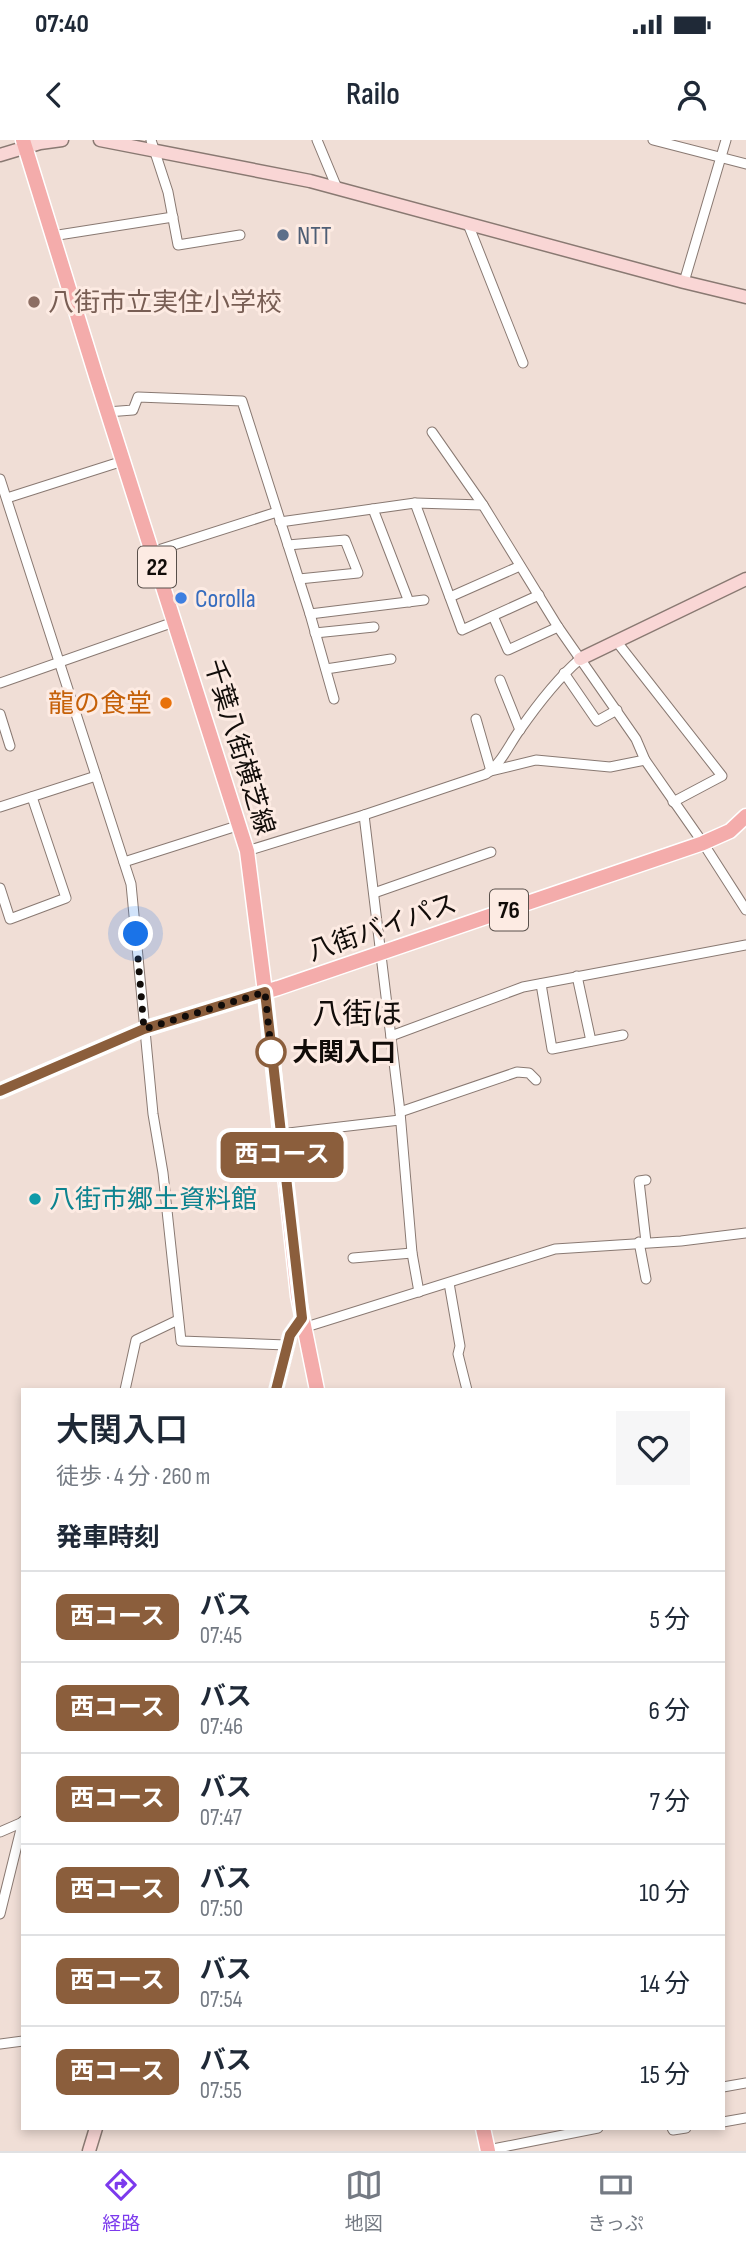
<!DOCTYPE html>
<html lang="ja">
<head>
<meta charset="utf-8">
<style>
  :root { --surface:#fff; --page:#f6f6f7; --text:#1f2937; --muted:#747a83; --line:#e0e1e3; --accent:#7c3aed }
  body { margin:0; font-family:"Sofia Sans Condensed","Noto Sans JP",sans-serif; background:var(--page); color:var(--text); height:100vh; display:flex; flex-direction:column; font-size:26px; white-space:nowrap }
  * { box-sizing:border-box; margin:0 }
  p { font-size:23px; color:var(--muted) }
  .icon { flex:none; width:38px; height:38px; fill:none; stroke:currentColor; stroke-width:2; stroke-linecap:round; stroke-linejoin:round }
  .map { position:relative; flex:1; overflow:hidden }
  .panel { position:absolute; left:21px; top:1248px; width:704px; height:742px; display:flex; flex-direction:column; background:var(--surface); border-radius:0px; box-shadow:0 4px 10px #0003 }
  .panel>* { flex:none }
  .badge { padding:0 14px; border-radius:10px; font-size:24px; line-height:46px }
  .you { position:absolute; width:35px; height:35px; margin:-18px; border:5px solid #fff; border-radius:50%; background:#1a73e8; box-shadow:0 0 0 10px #1a73e833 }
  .map>.badge { position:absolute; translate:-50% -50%; box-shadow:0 0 0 4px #fff }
  h2 { padding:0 35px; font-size:26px; line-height:63px }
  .round { display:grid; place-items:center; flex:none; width:74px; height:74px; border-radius:0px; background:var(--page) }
  .summary { display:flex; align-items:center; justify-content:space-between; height:119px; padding:0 35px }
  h1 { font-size:33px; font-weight:600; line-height:52px }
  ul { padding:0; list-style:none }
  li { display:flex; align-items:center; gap:21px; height:91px; padding:0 35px; border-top:2px solid var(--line) }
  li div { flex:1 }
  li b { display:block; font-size:26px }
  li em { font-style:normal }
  li .badge { min-width:77px; font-weight:700; text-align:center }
  .status { display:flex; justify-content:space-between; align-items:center; height:49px; padding:0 35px; background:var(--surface); direction:ltr }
  .status svg { height:19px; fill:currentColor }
  header { display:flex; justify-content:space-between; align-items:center; height:91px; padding:0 35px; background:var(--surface); font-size:32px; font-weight:600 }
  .dock { display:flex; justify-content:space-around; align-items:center; height:98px; border-top:2px solid var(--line); background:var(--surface); font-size:19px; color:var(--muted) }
  .dock a { display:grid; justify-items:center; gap:4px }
  .dock .active { color:var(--accent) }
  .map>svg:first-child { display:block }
</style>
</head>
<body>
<div class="status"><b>07:40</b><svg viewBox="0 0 49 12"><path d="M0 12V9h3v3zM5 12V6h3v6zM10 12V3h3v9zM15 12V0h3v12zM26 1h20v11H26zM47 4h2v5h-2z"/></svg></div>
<header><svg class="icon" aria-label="back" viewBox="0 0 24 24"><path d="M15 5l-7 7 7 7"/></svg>Railo<svg class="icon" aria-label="person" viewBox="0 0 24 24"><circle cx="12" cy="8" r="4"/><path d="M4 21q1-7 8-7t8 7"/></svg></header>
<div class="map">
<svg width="746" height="2011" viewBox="0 0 746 2011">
  <rect width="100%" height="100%" fill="#f0ded6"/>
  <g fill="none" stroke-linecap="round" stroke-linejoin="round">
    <defs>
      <g id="street">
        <polyline points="151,0 168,52 178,105 240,95"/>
        <polyline points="317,0 337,48"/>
        <polyline points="653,0 746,24"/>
        <polyline points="468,84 523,223"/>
        <polyline points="52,96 173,77"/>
        <polyline points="684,142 726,0"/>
        <polyline points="107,272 133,270 138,257 242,261 310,474 334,559"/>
        <polyline points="432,292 483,365 558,487 636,599 645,620 703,703 746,770"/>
        <polyline points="0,339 131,744 153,974 163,1033 181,1201 286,1205"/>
        <polyline points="7,358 123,321"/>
        <polyline points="415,363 462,490 539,455"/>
        <polyline points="373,369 409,462"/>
        <polyline points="280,382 415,363 483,365"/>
        <polyline points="288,405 345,400 358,433 299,439"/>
        <polyline points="152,412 277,372"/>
        <polyline points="450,457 520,426"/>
        <polyline points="310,474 424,460"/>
        <polyline points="493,476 508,510 558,487"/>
        <polyline points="315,493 374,487"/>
        <polyline points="617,502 722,636 673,662"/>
        <polyline points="326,529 391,519"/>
        <polyline points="564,533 597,581 617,570"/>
        <polyline points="500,540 520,590"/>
        <polyline points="0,543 174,482"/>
        <polyline points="0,574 10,606"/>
        <polyline points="476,579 491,631 536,620 610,627 645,620"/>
        <polyline points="0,667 96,636"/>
        <polyline points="364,675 400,972 412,1113 419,1152"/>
        <path d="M247 711 364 675 486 634C501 624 509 605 519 591 537 565 557 539 580 519"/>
        <polyline points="124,722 240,685"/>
        <polyline points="0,748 10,779 66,758 32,657"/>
        <polyline points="374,753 491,712"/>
        <polyline points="577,836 591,901"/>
        <polyline points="541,844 552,909 623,895"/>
        <polyline points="391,896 523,847 746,805"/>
        <polyline points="400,972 517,932 529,933 536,940"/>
        <polyline points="280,994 400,980"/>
        <polyline points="639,1102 646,1139"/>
        <polyline points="646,1102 639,1041 646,1040"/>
        <polyline points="353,1118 412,1113"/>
        <polyline points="449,1143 460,1206 458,1214 467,1250"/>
        <polyline points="303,1188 555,1109 681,1101 746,1093"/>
        <polyline points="125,1250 136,1200 178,1180"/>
        <polyline points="0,1692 23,1682"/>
        <polyline points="0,1774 23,1681"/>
        <polyline points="0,1904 23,1901"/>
        <polyline points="723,1947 746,1943"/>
        <polyline points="723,1982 746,1978"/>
        <polyline points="672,1988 673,1990 686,1988"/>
        <polyline points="488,2010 598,1988"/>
      </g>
      <g id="secondary">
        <polyline points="100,0 310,41 684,142 746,157"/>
        <polyline points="0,15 40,3 62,0"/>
        <polyline points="580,519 746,439"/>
        <polyline points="276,1250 290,1195 302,1178"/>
        <polyline points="89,2011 96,1988"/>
      </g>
      <g id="primary">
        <polyline points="23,0 96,236 247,711 265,852 298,1156 317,1250"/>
        <polyline points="0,951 144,889 278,848 703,703 730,691 746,676"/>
        <polyline points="483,1988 488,2011"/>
      </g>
    </defs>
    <use href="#street" stroke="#897972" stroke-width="11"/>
    <use href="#secondary" stroke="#897972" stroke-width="15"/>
    <use href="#primary" stroke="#fff" stroke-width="17"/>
    <use href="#street" stroke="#fff" stroke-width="9"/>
    <use href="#secondary" stroke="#f9d6d5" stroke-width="12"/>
    <use href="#primary" stroke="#f4acab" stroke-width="14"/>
  </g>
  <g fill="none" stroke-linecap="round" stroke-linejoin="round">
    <defs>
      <polyline id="line" points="0,951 144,889 265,852 302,1178 290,1195 276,1250"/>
    </defs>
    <use href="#line" stroke="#fff" stroke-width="16"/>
    <use href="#line" stroke="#8b5e3c" stroke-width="10"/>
    <polyline stroke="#110c09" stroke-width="7" stroke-dasharray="0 12.6" points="136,794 144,889 265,852 272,919 271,912"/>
  </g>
  <circle fill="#5c6f8a" stroke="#fdebe3" stroke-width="2.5" cx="283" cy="95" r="7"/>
  <circle fill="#8d6e63" stroke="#fdebe3" stroke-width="2.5" cx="34" cy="162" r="7"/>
  <circle fill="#3f7fe0" stroke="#fdebe3" stroke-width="2.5" cx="181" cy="458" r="7"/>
  <circle fill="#e8710a" stroke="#fdebe3" stroke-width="2.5" cx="166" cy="563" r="7"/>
  <circle fill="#fff" stroke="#8b5e3c" stroke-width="3.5" cx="271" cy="912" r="14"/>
  <circle fill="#0f9aa8" stroke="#fdebe3" stroke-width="2.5" cx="35" cy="1059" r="7"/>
  <g text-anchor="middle" stroke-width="6" stroke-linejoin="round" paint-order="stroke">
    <g fill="#fdebe3" stroke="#584f4a" stroke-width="2">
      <rect x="138" y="406.5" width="38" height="41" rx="5"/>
      <rect x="490" y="749.5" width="38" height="41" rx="5"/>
    </g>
    <g font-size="24" font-weight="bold" fill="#110c09">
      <text x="157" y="435">22</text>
      <text x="509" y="778">76</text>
    </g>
    <g font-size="26" fill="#4e5e75" stroke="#fdebe3" text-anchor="start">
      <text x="297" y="104">NTT</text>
    </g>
    <g font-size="26" fill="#785e54" stroke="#fdebe3" text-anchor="start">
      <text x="48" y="171">八街市立実住小学校</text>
    </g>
    <g font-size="26" fill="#366cbe" stroke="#fdebe3" text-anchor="start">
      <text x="195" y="467">Corolla</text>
    </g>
    <g font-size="26" fill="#c56008" stroke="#fdebe3" text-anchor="end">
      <text x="152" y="572">龍の食堂</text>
    </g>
    <g font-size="26" fill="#110c09" stroke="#fdebe3">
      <text transform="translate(240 607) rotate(73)" y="9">千葉八街横芝線</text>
      <text transform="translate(382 787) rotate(-19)" y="9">八街バイパス</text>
    </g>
    <g font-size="26" font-weight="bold" fill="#110c09" stroke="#fdebe3" text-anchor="start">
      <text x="292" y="921">大関入口</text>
    </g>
    <g font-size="26" fill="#0d838f" stroke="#fdebe3" text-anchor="start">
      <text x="49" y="1068">八街市郷土資料館</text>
    </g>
    <g font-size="30" fill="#110c09" stroke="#fdebe3">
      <text x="357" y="884">八街ほ</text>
    </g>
  </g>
</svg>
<div class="you" style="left:136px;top:794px"></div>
<b class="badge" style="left:282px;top:1015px;background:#8b5e3c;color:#fff">西コース</b>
<section class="panel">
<div class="summary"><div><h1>大関入口</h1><p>徒歩 · 4 分 · 260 m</p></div><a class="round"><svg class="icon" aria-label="heart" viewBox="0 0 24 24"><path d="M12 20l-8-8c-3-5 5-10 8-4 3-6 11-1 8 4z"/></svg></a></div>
<h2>発車時刻</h2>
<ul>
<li><span class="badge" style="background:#8b5e3c;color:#fff">西コース</span><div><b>バス</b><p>07:45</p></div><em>5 分</em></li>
<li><span class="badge" style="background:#8b5e3c;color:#fff">西コース</span><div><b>バス</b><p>07:46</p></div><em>6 分</em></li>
<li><span class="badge" style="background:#8b5e3c;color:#fff">西コース</span><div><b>バス</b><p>07:47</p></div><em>7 分</em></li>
<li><span class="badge" style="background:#8b5e3c;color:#fff">西コース</span><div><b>バス</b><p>07:50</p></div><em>10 分</em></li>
<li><span class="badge" style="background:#8b5e3c;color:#fff">西コース</span><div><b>バス</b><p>07:54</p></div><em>14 分</em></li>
<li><span class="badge" style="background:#8b5e3c;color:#fff">西コース</span><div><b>バス</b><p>07:55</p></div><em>15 分</em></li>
</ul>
</section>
</div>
<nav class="dock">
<a class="active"><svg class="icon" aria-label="directions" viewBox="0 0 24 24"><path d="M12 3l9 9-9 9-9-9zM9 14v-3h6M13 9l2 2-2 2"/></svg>経路</a>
<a><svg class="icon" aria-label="map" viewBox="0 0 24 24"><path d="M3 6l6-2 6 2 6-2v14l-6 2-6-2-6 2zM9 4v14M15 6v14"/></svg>地図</a>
<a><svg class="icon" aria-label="tickets" viewBox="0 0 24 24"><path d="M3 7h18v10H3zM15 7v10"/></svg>きっぷ</a>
</nav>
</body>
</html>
